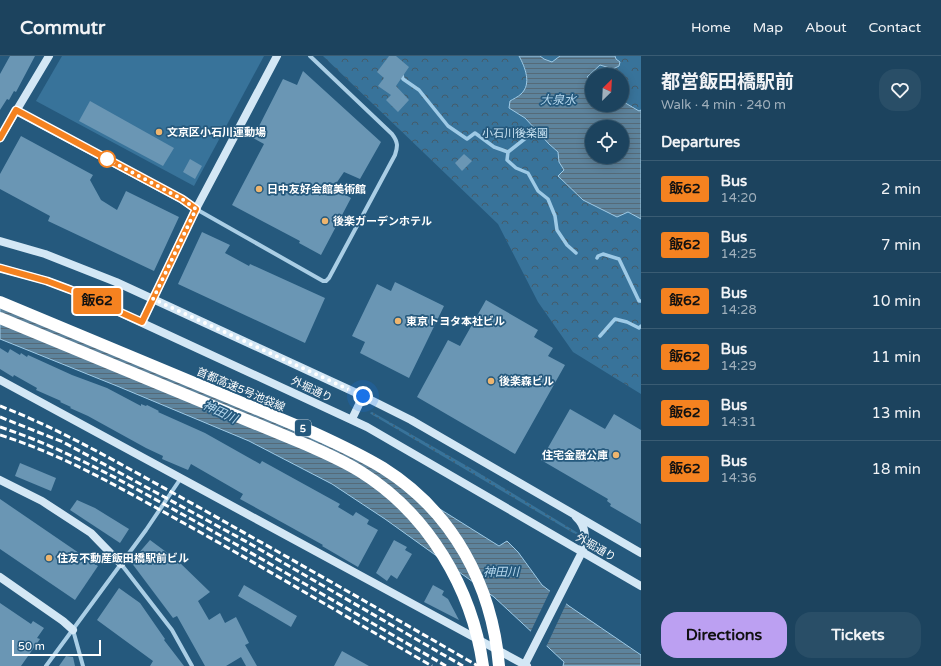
<!DOCTYPE html>
<html lang="en">
<head>
<meta charset="utf-8">
<style>
  :root { --surface:#1c435e; --page:#294e67; --text:#f1f3f6; --muted:#a0b0bc; --line:#3a5c73; --accent:#bca0f2 }
  body { margin:0; font-family:"Varela Round","Noto Sans JP",sans-serif; background:var(--page); color:var(--text); height:100vh; display:flex; flex-direction:column; font-size:15px; white-space:nowrap }
  * { box-sizing:border-box; margin:0 }
  p { font-size:13px; color:var(--muted) }
  .icon { flex:none; width:22px; height:22px; fill:none; stroke:currentColor; stroke-width:2; stroke-linecap:round; stroke-linejoin:round }
  .map { position:relative; flex:1; overflow:hidden }
  .panel { display:flex; flex-direction:column; background:var(--surface); width:300px }
  .panel>* { flex:none }
  .badge { padding:0 8px; border-radius:3px; font-size:14px; line-height:26px }
  .needle { width:26px; rotate:24deg }
  .controls { position:absolute; left:585px; top:12px; display:grid; gap:8px }
  .controls a { display:grid; place-items:center; width:44px; height:44px; border-radius:50%; background:var(--surface); box-shadow:0 2px 10px #0003,0 0 0 1px var(--line); font-size:20px }
  .scale { position:absolute; left:12px; bottom:10px; width:89px; box-sizing:border-box; padding-left:4px; border:2px solid #fff; border-top:0; font-size:11px; line-height:14px; white-space:nowrap; color:#fff; -webkit-text-stroke:3px #25597d; paint-order:stroke }
  .you { position:absolute; width:20px; height:20px; margin:-10px; border:3px solid #fff; border-radius:50%; background:#1a73e8; box-shadow:0 0 0 6px #1a73e833 }
  .map>.badge { position:absolute; translate:-50% -50%; box-shadow:0 0 0 2px #fff }
  h2 { padding:0 20px; font-size:15px; line-height:36px }
  .round { display:grid; place-items:center; flex:none; width:42px; height:42px; border-radius:16px; background:var(--page) }
  .headline { display:flex; align-items:center; justify-content:space-between; height:68px; padding:0 20px }
  h1 { font-size:19px; font-weight:700; line-height:30px }
  .primary-button { display:flex; gap:8px; margin-top:auto; padding:8px 20px }
  .primary-button a { flex:1; height:46px; border-radius:16px; background:var(--accent); color:#111; font-size:16px; font-weight:700; line-height:46px; text-align:center }
  .primary-button a+a { background:var(--page); color:var(--text) }
  ul { padding:0; list-style:none }
  li { display:flex; align-items:center; gap:12px; height:56px; padding:0 20px; border-top:1px solid var(--line) }
  li div { flex:1 }
  li b { display:block; font-size:15px }
  li em { font-style:normal }
  li .badge { min-width:44px; font-weight:700; text-align:center }
  header { display:flex; align-items:center; gap:24px; box-sizing:border-box; height:56px; padding:0 20px; background:var(--surface); border-bottom:1px solid var(--line) }
  header strong { font-size:19px }
  nav { display:flex; gap:22px; margin-inline-start:auto; font-size:14px }
  main { display:flex; flex:1; min-height:0 }
  .map>svg:first-child { display:block }
</style>
</head>
<body>
<header>
<strong>Commutr</strong>
<nav><a>Home</a><a>Map</a><a>About</a><a>Contact</a></nav>
</header>
<main>
<div class="map">
<svg width="641" height="610" viewBox="0 0 641 610">
  <defs>
    <pattern id="grass-dots" width="8" height="8" patternUnits="userSpaceOnUse"><rect width="8" height="8" fill="#38739a"/><path d="M2 2h.1M6 6h.1" fill="none" stroke="#445c6b" stroke-width="1.8" stroke-linecap="round"/></pattern>
    <pattern id="park-crowns" width="20" height="18" patternUnits="userSpaceOnUse"><rect width="20" height="18" fill="#38739a"/><path d="M2 6a3 3 0 1 1 6 0M12 15a3 3 0 1 1 6 0" fill="none" stroke="#445c6b"/></pattern>
    <pattern id="water-rules" width="6" height="5" patternUnits="userSpaceOnUse"><rect width="6" height="5" fill="#5d839c"/><path d="M0 2.5h6" fill="none" stroke="#556a78"/></pattern>
  </defs>
  <rect width="100%" height="100%" fill="#25597d"/>
  <polygon fill="url(#grass-dots)" points="372,356 474,414 578,477 575,478 371,358 370,357"/>
  <path fill="url(#park-crowns)" fill-rule="evenodd" d="M323 0H641V338L573 296 538 246 498 168ZM592 19H622V49H592ZM592 71H622V101H592Z"/>
  <polygon fill="#38739a" points="62,0 264,0 194,130 36,45"/>
  <g fill="url(#water-rules)" stroke="#9ecae6" fill-rule="evenodd">
    <path d="M519 0H540L544 3 552 6 560 0H615L616 3 620 6 619 10 613 13 600 9 587 21 592 23V49H600L602 51H610L612 49H622V45L639 55 641 54V163L628 156 617 161 583 144 558 120 564 114 559 106 558 96 549 88 525 62 509 52 510 45C513 43 518 41 521 38 532 28 525 11 519 0ZM592 71H622V101H592Z"/>
    <polygon points="0,245 363,405 499,490 507,485 518,496 542,529 569,550 641,599 641,610 563,610 564,606 494,541 385,463 332,428 249,385 117,330 0,283"/>
  </g>
  <polygon fill="#25597d" points="551,533 567,546 546,591 530,577"/>
  <g fill="none" stroke-linecap="round" stroke-linejoin="round">
    <g stroke="#9ecae6" stroke-width="3.5">
      <polyline points="401,16 403,23 419,34 448,70 467,83 475,77 494,91 508,96"/>
      <polyline points="536,74 508,96 507,104 516,112 528,117 538,135 548,143 555,160 557,174 567,189 576,197"/>
      <polyline points="597,202 598,200 603,198 619,203 639,245 641,245"/>
      <polyline points="600,280 615,263 627,266 639,272 641,270"/>
    </g>
  </g>
  <g fill="#6a96b4">
    <polygon points="10,0 35,0 16,36 14,35 9,44 7,43 0,54 0,18"/>
    <polygon points="389,0 396,0 409,11 396,30 409,44 398,56 386,44 391,39 378,30 384,22 377,16"/>
    <polygon points="303,15 381,86 360,123 344,116 333,132 351,142 321,199 299,187 300,185 232,149 264,88 253,82 283,23 297,29"/>
    <polygon points="90,45 174,92 163,110 79,65"/>
    <polygon points="21,80 93,119 90,124 101,144 117,154 126,135 179,161 154,215 48,165 50,160 0,133 0,118"/>
    <polygon points="464,98 472,105 462,115 455,107"/>
    <polygon points="190,103 202,110 195,123 183,116"/>
    <polygon points="202,176 230,189 225,197 249,210 250,208 325,242 305,287 178,228"/>
    <polygon points="395,226 444,250 409,322 360,297 365,286 352,280 377,228 391,235"/>
    <polygon points="486,244 538,274 534,281 553,292 548,300 565,309 515,398 417,341 448,284 460,290"/>
    <polygon points="0,292 8,297 10,293 20,299 21,297 27,301 28,299 72,319 107,332 141,350 141,348 146,350 147,349 159,355 158,356 205,377 260,408 262,405 340,448 338,451 353,460 356,456 369,464 367,468 378,474 358,511 322,490 323,489 240,443 243,438 191,408 188,414 162,403 163,400 146,392 88,360 70,352 71,351 60,346 61,345 36,334 37,332 14,319 13,321 0,313"/>
    <polygon points="570,353 605,373 614,358 641,374 641,468 610,450 611,448 607,445 608,443 541,404"/>
    <polygon points="20,407 56,422 51,435 15,420"/>
    <polygon points="0,443 98,510 75,544 0,493"/>
    <polygon points="77,444 95,452 129,473 120,487 70,454"/>
    <polygon points="150,484 177,504 210,536 198,545 209,564 220,557 225,567 236,561 249,587 245,589 257,610 246,610 241,601 226,610 205,610 177,560 173,562 131,506"/>
    <polygon points="394,484 407,491 405,494 412,498 397,523 391,519 387,525 376,517"/>
    <polygon points="244,529 297,560 291,571 238,540"/>
    <polygon points="433,529 444,535 442,539 448,543 459,564 424,546"/>
    <polygon points="119,532 140,547 165,583 164,584 184,610 150,610 153,605 97,564"/>
    <polygon points="0,547 31,568 33,565 44,572 37,582 40,583 21,610 0,610"/>
    <polygon points="342,595 369,610 334,610"/>
    <polygon points="66,600 73,601 75,610 59,610"/>
  </g>
  <g fill="none" stroke-linecap="round" stroke-linejoin="round">
    <g stroke="#aacee5" stroke-width="4">
      <path d="M196 153 323 225H326L329 222 395 99C398 90 398 86 392 78L310 0"/>
      <polyline points="121,508 172,574 192,610"/>
      <polyline points="73,574 83,610"/>
      <polyline points="46,610 146,474 181,422"/>
    </g>
    <g stroke="#d3e7f5" stroke-width="8">
      <polyline points="16,55 181,143 196,153"/>
      <polyline points="0,82 49,0"/>
      <polyline points="0,185 45,198 116,226 363,340 411,364 641,497"/>
      <polyline points="0,212 47,225 71,234 367,371 641,530"/>
      <polyline points="142,266 196,153 277,0"/>
      <polyline points="0,324 527,610"/>
      <polyline points="352,363 363,340"/>
      <polyline points="0,424 42,445 91,477 121,508"/>
      <polyline points="0,521 63,565 73,574"/>
      <path d="M524 610 582 496C586 483 587 471 576 461"/>
    </g>
    <g stroke="#fff" stroke-width="3" stroke-dasharray="7 3" stroke-linecap="butt">
      <path d="M0 350C65 375 125 411 186 444 284 499 381 554 478 610"/>
      <polyline points="0,361 63,386 100,406 247,486 463,610"/>
      <path d="M0 371C67 393 129 429 191 463 277 511 361 561 446 610"/>
      <path d="M0 379C64 399 122 433 180 465 265 512 348 562 432 610"/>
    </g>
    <g stroke="#fff" stroke-width="12">
      <path d="M0 246 312 376C336 387 360 398 383 412 453 456 492 529 499 610"/>
      <path d="M0 262 307 389C325 397 344 405 361 416 428 458 472 532 483 610"/>
    </g>
  </g>
  <g fill="none" stroke-linecap="round" stroke-linejoin="round">
    <defs>
      <polyline id="line" points="0,82 16,54 182,143 196,153 142,266 71,234 47,225 0,212"/>
    </defs>
    <use href="#line" stroke="#fff" stroke-width="9"/>
    <use href="#line" stroke="#f58220" stroke-width="6"/>
    <polyline stroke="#fff" stroke-width="4" stroke-dasharray="0 7.2" points="107,103 182,143 196,153 153,243 363,340"/>
  </g>
  <g fill="#eeb56e" stroke="#25597d" stroke-width="1.5">
    <circle cx="159" cy="76" r="4"/>
    <circle cx="259" cy="133" r="4"/>
    <circle cx="325" cy="165" r="4"/>
    <circle cx="398" cy="265" r="4"/>
    <circle cx="491" cy="325" r="4"/>
    <circle cx="616" cy="399" r="4"/>
    <circle cx="49" cy="502" r="4"/>
  </g>
  <circle fill="#fff" stroke="#f58220" stroke-width="2" cx="107" cy="103" r="8"/>
  <g text-anchor="middle" stroke-width="3.5" stroke-linejoin="round" paint-order="stroke">
    <rect fill="#25597d" stroke="#becdd8" stroke-width="1" x="295" y="364" width="16" height="16" rx="3"/>
    <g font-size="10" font-weight="bold" fill="#fff">
      <text x="303" y="376">5</text>
    </g>
    <g font-size="11" font-weight="bold" fill="#fff" stroke="#25597d" text-anchor="start">
      <text x="167" y="80">文京区小石川運動場</text>
      <text x="267" y="137">日中友好会館美術館</text>
      <text x="333" y="169">後楽ガーデンホテル</text>
      <text x="406" y="269">東京トヨタ本社ビル</text>
      <text x="499" y="329">後楽森ビル</text>
      <text x="608" y="403" text-anchor="end">住宅金融公庫</text>
      <text x="57" y="506">住友不動産飯田橋駅前ビル</text>
    </g>
    <g font-size="11" fill="#cce5f4" stroke="#25597d">
      <text x="515" y="81">小石川後楽園</text>
    </g>
    <g font-size="11" fill="#fff" stroke="#25597d">
      <text transform="translate(241 333) rotate(23)" y="4">首都高速5号池袋線</text>
      <text transform="translate(312 333) rotate(25)" y="4">外堀通り</text>
      <text transform="translate(596 491) rotate(30)" y="4">外堀通り</text>
    </g>
    <g font-size="12" font-style="italic" fill="#b5d7ed" stroke="#25597d">
      <text x="558" y="48">大泉水</text>
      <text transform="translate(220 356) rotate(25)" y="4">神田川</text>
      <text x="501" y="520">神田川</text>
    </g>
  </g>
</svg>
<div class="controls">
<a><svg class="needle" viewBox="-14 -14 28 28"><path d="M0-13l5 13h-10z" fill="#e53935"/><path d="M0 13l5-13h-10z" fill="#a0b0bc"/></svg></a>
<a><svg class="icon" aria-label="locate" viewBox="0 0 24 24"><circle cx="12" cy="12" r="6"/><path d="M12 2v4M12 18v4M2 12h4M18 12h4"/></svg></a>
</div>
<div class="scale">50 m</div>
<div class="you" style="left:363px;top:340px"></div>
<b class="badge" style="left:97px;top:245px;background:#f58220;color:#111">飯62</b>
</div>
<section class="panel">
<div class="headline"><div><h1>都営飯田橋駅前</h1><p>Walk · 4 min · 240 m</p></div><a class="round"><svg class="icon" aria-label="heart" viewBox="0 0 24 24"><path d="M12 20l-8-8c-3-5 5-10 8-4 3-6 11-1 8 4z"/></svg></a></div>
<h2>Departures</h2>
<ul>
<li><span class="badge" style="background:#f58220;color:#111">飯62</span><div><b>Bus</b><p>14:20</p></div><em>2 min</em></li>
<li><span class="badge" style="background:#f58220;color:#111">飯62</span><div><b>Bus</b><p>14:25</p></div><em>7 min</em></li>
<li><span class="badge" style="background:#f58220;color:#111">飯62</span><div><b>Bus</b><p>14:28</p></div><em>10 min</em></li>
<li><span class="badge" style="background:#f58220;color:#111">飯62</span><div><b>Bus</b><p>14:29</p></div><em>11 min</em></li>
<li><span class="badge" style="background:#f58220;color:#111">飯62</span><div><b>Bus</b><p>14:31</p></div><em>13 min</em></li>
<li><span class="badge" style="background:#f58220;color:#111">飯62</span><div><b>Bus</b><p>14:36</p></div><em>18 min</em></li>
</ul>
<div class="primary-button"><a>Directions</a><a>Tickets</a></div>
</section>
</main>
</body>
</html>
